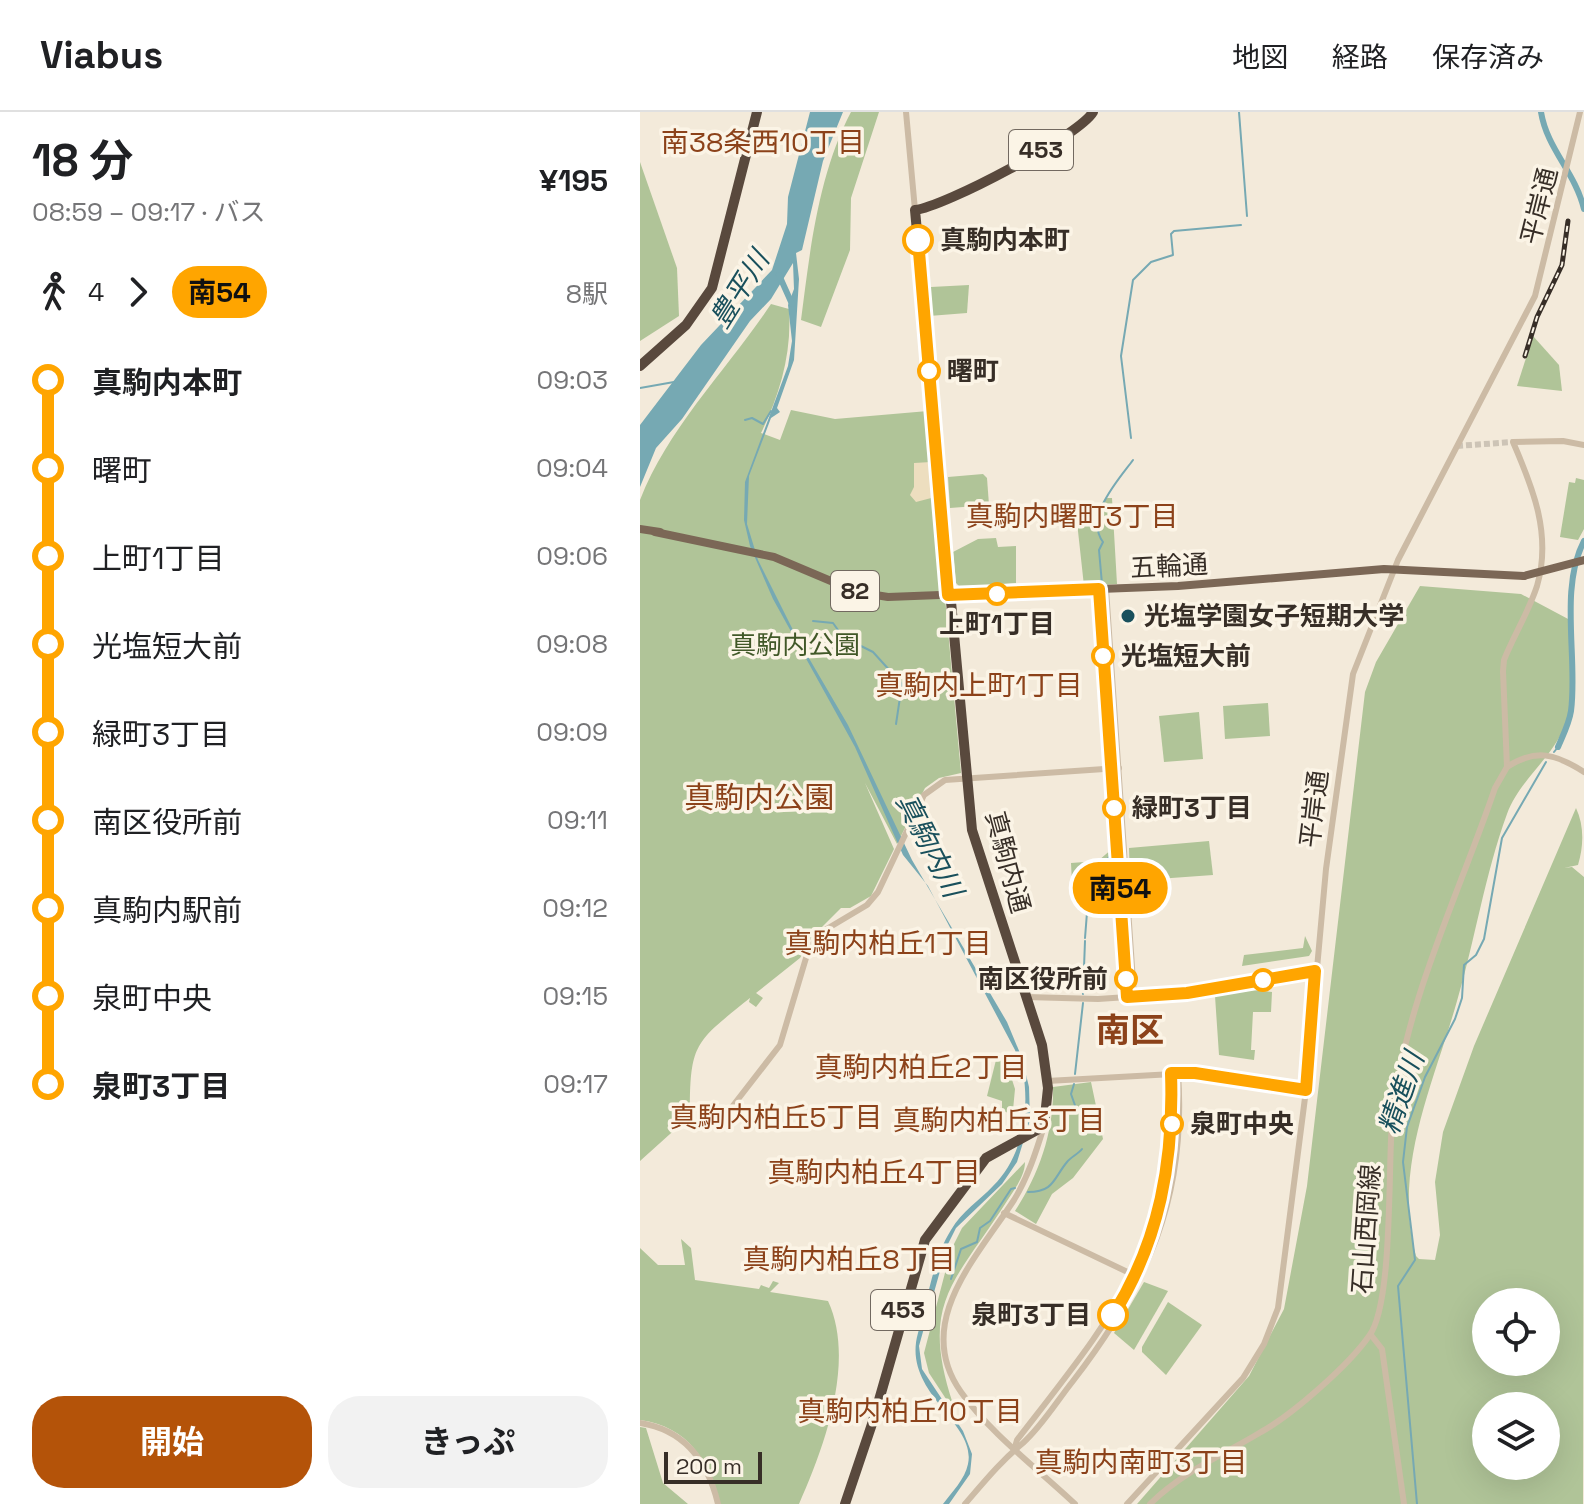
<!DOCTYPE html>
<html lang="ja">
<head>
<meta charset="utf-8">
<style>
  :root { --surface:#fff; --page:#f2f2f2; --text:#202124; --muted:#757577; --line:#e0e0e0; --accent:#b45309 }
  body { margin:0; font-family:"Space Grotesk","Noto Sans JP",sans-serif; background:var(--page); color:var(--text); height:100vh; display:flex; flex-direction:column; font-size:30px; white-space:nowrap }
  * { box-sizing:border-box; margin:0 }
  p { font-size:26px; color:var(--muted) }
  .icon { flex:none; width:44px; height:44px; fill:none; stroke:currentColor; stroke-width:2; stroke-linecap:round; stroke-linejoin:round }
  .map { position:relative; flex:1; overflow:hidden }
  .panel { display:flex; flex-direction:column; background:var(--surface); width:640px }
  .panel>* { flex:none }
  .badge { padding:0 16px; border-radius:26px; font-size:28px; line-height:52px }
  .tools { position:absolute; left:832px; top:1176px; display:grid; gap:16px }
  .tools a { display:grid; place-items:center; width:88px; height:88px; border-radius:50%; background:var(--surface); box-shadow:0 8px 32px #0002; font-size:40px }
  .scale { position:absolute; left:24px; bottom:20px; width:98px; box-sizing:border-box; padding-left:8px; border:4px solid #372e27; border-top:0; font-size:22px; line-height:28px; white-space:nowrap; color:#372e27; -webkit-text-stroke:6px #fbf4e6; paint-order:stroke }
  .map>.badge { position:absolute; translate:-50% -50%; box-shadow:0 0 0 4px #fff }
  .legs { display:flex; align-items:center; gap:12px; height:88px; padding:0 32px; font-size:26px }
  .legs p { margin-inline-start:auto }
  .headline { display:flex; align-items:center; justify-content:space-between; height:136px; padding:0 32px }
  h1 { font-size:44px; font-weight:700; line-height:60px }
  .cta { display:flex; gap:16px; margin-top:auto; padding:16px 32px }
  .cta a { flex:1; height:92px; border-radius:32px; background:var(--accent); color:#fff; font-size:32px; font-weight:700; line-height:92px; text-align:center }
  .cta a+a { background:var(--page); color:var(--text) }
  ul { padding:0 32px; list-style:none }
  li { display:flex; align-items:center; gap:28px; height:88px; font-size:30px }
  li i { display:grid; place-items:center; width:12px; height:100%; margin:0 10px; background:currentColor }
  li i::after { content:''; width:20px; height:20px; margin:-10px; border:6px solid; border-radius:50%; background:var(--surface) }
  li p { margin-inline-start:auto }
  li:first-child i { background:linear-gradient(#0000 50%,currentColor 0) }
  li:last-child i { background:linear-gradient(currentColor 50%,#0000 0) }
  header { display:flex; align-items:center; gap:48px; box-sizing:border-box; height:112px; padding:0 40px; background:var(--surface); border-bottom:2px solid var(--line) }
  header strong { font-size:38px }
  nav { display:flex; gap:44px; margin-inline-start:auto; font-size:28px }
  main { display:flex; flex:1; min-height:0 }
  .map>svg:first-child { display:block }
</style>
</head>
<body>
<header>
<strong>Viabus</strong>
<nav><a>地図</a><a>経路</a><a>保存済み</a></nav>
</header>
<main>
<section class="panel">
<div class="headline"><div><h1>18 分</h1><p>08:59 – 09:17 · バス</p></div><b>¥195</b></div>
<div class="legs"><svg class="icon" aria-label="walk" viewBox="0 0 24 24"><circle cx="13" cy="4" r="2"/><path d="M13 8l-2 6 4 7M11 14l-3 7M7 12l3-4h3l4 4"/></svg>4<svg class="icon" aria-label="forward" viewBox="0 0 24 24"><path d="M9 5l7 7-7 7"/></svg><b class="badge" style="background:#ffa500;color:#111">南54</b><p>8駅</p></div>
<ul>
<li><i style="color:#ffa500"></i><b>真駒内本町</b><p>09:03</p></li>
<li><i style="color:#ffa500"></i><span>曙町</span><p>09:04</p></li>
<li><i style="color:#ffa500"></i><span>上町1丁目</span><p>09:06</p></li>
<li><i style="color:#ffa500"></i><span>光塩短大前</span><p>09:08</p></li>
<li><i style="color:#ffa500"></i><span>緑町3丁目</span><p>09:09</p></li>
<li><i style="color:#ffa500"></i><span>南区役所前</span><p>09:11</p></li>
<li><i style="color:#ffa500"></i><span>真駒内駅前</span><p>09:12</p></li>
<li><i style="color:#ffa500"></i><span>泉町中央</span><p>09:15</p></li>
<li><i style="color:#ffa500"></i><b>泉町3丁目</b><p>09:17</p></li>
</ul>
<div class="cta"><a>開始</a><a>きっぷ</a></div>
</section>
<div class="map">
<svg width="944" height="1392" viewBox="0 0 944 1392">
  <rect width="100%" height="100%" fill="#f3eada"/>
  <g fill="#b0c498" fill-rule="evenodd">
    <path d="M211 0H239L211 86 210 138 181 215 161 208C170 139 178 63 211 0Z"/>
    <polygon points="0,50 37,156 39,204 0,229"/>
    <polygon points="329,173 327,201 289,204 287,180 291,175"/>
    <path d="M131 192 149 197C152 241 140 282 121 321L140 328 151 298 195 307 288 299 321 661 299 666 285 676 257 732 225 671 254 737 231 784 210 796H201L172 825 160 846 116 881 123 886 116 895 109 890 110 886C54 931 50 931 50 1004L0 1049V388C29 314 88 257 131 192Z"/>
    <polygon points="893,224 919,253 922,279 877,274"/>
    <polygon points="343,362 347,366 349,393 310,396 308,365"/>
    <polygon points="936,366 944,368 944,417 938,428 920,425 929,370 935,371"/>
    <polygon points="466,386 472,386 477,472 444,474 437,410 455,399"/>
    <polygon points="356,426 358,435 376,434 376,471 321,476 316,471 313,440 338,427"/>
    <path d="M780 474 881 482 930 508C931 541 938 585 924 616 910 648 879 669 867 702 845 762 835 828 817 889 794 971 752 1056 776 1144L779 1147 795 1148 800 1123 795 1070 803 1020 834 934 936 696C944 713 944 733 938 753L924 756 932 755 944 765 943 1392H497L609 1264 644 1197 667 1074 725 580 736 550ZM846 1190H906V1250H846ZM846 1294H906V1354H846Z"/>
    <polygon points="628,591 630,624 585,627 583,594"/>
    <polygon points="559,600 563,647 524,650 519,604"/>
    <polygon points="569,729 573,763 490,769 489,736"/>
    <polygon points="473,736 474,768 432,771 431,751 458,749"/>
    <polygon points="665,824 672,839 669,844 602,854 604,843 663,836"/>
    <polygon points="614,878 632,880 631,900 613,900 611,938 615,938 614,948 579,943 575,884"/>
    <polygon points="356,948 366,949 375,977 373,998 368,1001 362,998 362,989 347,984"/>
    <path d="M451 970 463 1027 433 1066 412 1082 396 1112 375 1099C399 1062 414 1020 413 975Z"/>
    <path d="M385 1050C385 1064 374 1078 367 1089 315 1171 279 1189 313 1292L310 1293 289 1261 284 1241 311 1138 322 1116Z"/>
    <path d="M41 1127 51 1136 55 1168 119 1177 121 1173 129 1176 133 1169 139 1171 130 1180 188 1189C216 1249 184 1336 159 1392H80C68 1348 49 1315 0 1308V1136L18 1153H45Z"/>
    <polygon points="504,1170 528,1179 494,1238 474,1221"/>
    <polygon points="528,1190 562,1213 526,1263 502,1240 502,1235"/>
    <polygon points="0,1315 6,1316 23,1371 48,1392 0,1392"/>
  </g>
  <polygon fill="#eddebf" points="291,350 295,385 276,390 270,383 274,375 274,351"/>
  <path fill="#76a9b3" d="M170 0H203L183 49 162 138 156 141 159 167 154 248 137 296 140 300 131 306 109 364 107 412 118 448 156 524 208 613 272 748 367 910 382 946 389 975 390 1008 377 1050 362 1072 316 1116 307 1134 279 1234 282 1257 323 1319 332 1342 330 1362 309 1392H303C312 1380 325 1367 328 1352 337 1310 261 1281 278 1221 288 1188 293 1146 311 1118 322 1099 339 1089 353 1074 382 1046 390 999 383 960 381 952 377 946 375 938L288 774 263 743 215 635 133 487 110 434 104 408 105 370 148 254 152 229 148 193 154 177 153 151 131 187 110 209 42 307 16 336 0 375V313L61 233 132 158 147 112 148 85Z"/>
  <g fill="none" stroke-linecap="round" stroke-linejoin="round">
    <g stroke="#76a9b3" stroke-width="2">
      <polyline points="599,0 607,104"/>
      <polyline points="0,276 34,270"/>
      <polyline points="105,308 112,306 123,312 131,299"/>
      <polyline points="491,326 481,244 493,168 511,150 533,143 531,122 534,119 601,113"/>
      <path d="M462 472 459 438 463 430C444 405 479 367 493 348"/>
      <polyline points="463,487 469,571"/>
      <polyline points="173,509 193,511 203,525 233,540 262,572 256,612"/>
      <polyline points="470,587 475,651"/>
      <polyline points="914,640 918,635"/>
      <polyline points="475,660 477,686"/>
      <polyline points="479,710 480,730"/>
      <polyline points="450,769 473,740"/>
      <polyline points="445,826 449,775"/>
      <polyline points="443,882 445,829"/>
      <polyline points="435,962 443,891"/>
      <polyline points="434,972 431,982 437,999"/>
      <path d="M388 1080C414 1080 413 1067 427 1050 431 1045 438 1042 442 1037"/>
      <polyline points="311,1167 321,1137 337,1130 340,1116 350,1109 371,1077 375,1076"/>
      <polyline points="777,1392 758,1174 775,1148 763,1050 767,1015 785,965 815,907 822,886 824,853 836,843 844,827 862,726 906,650"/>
    </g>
    <g stroke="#76a9b3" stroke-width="6">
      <path d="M901 0C907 37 935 60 944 97"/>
      <polyline points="139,163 152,192"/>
      <path d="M918 635C923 623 929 612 931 599 938 548 919 476 944 429"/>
    </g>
    <polyline stroke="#cdc4b6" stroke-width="6" stroke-dasharray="6 3" stroke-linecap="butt" points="817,334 873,330"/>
    <g stroke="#ccbba5" stroke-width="6">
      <polyline points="266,0 275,98"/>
      <path d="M944 333 923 329 873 330C893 376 912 423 897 474 889 499 874 523 864 548L863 559 867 655C896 636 916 642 944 660"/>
      <polyline points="459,477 487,885"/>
      <polyline points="466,477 494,884"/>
      <polyline points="386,885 458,887 547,881 675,859"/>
      <polyline points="407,969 551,961 666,978"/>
      <polyline points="85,1004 140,933 169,836 185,818 227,793 238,780 284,683 305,668 479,656"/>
      <path d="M404 1014C396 1040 388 1065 374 1088 337 1145 272 1211 321 1280 349 1320 399 1358 435 1392"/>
      <polyline points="364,1101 498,1165"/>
      <polyline points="731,1223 742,1237 764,1392"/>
      <path d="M0 1311C45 1318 68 1350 78 1392"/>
      <path d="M375 1335 377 1328C473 1204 540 1129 531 961"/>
      <path d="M325 1392C344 1370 361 1349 383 1331 402 1314 417 1289 433 1269 507 1173 547 1086 538 961"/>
      <polyline points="487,1392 603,1266 624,1232 638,1196 666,978 686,757 713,562 758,448 895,184 940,0"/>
      <path d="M510 1392C542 1360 583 1343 621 1320 652 1303 709 1253 729 1224 753 1193 748 1056 752 1010 763 894 818 785 855 676L867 655"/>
    </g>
    <g stroke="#7b6756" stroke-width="8">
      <polyline points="0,417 20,420"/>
      <polyline points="15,420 134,445 217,480 248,485 538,474 744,457 884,464"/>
    </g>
    <g stroke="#59493d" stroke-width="10">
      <polyline points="0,254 46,213 72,176 117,0"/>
      <path d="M205 1392 233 1309 285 1128 346 1046 404 1014 408 976 402 933 332 718 275 98C304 95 439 24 453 0"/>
    </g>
    <defs>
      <polyline id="rail" points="885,244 897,205 922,153 928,109"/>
    </defs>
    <use href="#rail" stroke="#372e27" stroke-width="5"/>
    <use href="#rail" stroke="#fbf4e6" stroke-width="2" stroke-dasharray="6" stroke-linecap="butt"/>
    <polyline stroke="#7b6756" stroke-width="8" points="884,464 944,448"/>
  </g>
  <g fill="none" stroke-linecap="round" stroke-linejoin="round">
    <defs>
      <path id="line-1" d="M278 128 308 483 459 477 487 885 547 881 675 859 666 978 555 961H531C534 1048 520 1128 473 1203"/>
    </defs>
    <use href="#line-1" stroke="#fff" stroke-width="18"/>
    <use href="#line-1" stroke="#ffa500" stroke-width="12"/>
  </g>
  <g fill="#fff" stroke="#ffa500" stroke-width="4">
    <circle cx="278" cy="128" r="14"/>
    <circle cx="289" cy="259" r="10"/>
    <circle cx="357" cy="482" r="10"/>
    <circle cx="463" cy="544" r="10"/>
    <circle cx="474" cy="696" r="10"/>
    <circle cx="486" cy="867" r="10"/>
    <circle cx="623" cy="868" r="10"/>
    <circle cx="532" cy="1012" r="10"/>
    <circle cx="473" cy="1203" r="14"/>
  </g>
  <circle fill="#19505c" stroke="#fbf4e6" stroke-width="3" cx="488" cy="504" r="8"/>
  <g text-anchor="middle" stroke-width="7" stroke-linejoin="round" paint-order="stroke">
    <g fill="#fbf4e6" stroke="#726960" stroke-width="2">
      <rect x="369" y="18" width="64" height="40" rx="6"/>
      <rect x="191" y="459" width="48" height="40" rx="6"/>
      <rect x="231" y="1178" width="64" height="40" rx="6"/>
    </g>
    <g font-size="24" font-weight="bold" fill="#372e27">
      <text x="401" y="46">453</text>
      <text x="215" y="487">82</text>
      <text x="263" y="1206">453</text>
    </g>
    <g font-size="26" fill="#372e27" stroke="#fbf4e6">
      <text transform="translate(899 94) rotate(-76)" y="9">平岸通</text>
      <text transform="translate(529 454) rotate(-3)" y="9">五輪通</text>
      <text transform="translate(674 697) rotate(-83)" y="9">平岸通</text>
      <text transform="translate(368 750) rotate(75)" y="9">真駒内通</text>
      <text transform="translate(726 1117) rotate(-86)" y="9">石山西岡線</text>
    </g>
    <g font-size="26" font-weight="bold" fill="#372e27" stroke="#fbf4e6" text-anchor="start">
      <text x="300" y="137">真駒内本町</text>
      <text x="307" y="268">曙町</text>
      <text x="357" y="521" text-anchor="middle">上町1丁目</text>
      <text x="481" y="553">光塩短大前</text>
      <text x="492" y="705">緑町3丁目</text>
      <text x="468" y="876" text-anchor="end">南区役所前</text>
      <text x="550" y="1021">泉町中央</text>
      <text x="451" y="1212" text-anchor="end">泉町3丁目</text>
    </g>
    <g font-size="26" font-weight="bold" fill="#372e27" stroke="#fbf4e6" text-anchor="start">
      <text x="504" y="513">光塩学園女子短期大学</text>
    </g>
    <g font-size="26" fill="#415828" stroke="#fbf4e6">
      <text x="155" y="542">真駒内公園</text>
    </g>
    <g font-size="28" fill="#8c421a" stroke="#fbf4e6">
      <text x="123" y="40">南38条西10丁目</text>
      <text x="432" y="414">真駒内曙町3丁目</text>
      <text x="339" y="583">真駒内上町1丁目</text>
      <text x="248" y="841">真駒内柏丘1丁目</text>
      <text x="281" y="965">真駒内柏丘2丁目</text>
      <text x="136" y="1015">真駒内柏丘5丁目</text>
      <text x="359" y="1018">真駒内柏丘3丁目</text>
      <text x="234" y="1070">真駒内柏丘4丁目</text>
      <text x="209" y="1157">真駒内柏丘8丁目</text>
      <text x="270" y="1309">真駒内柏丘10丁目</text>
      <text x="501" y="1360">真駒内南町3丁目</text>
    </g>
    <g font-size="28" font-style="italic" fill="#19505c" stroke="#fbf4e6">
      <text transform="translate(99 177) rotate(-58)" y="10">豊平川</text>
      <text transform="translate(290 733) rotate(63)" y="10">真駒内川</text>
      <text transform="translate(761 981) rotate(-71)" y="10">精進川</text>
    </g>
    <g font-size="30" fill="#8c421a" stroke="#fbf4e6">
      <text x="119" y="696">真駒内公園</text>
    </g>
    <g font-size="34" font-weight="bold" fill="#8c421a" stroke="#fbf4e6">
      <text x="490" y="930">南区</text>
    </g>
  </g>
</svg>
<div class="tools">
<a><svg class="icon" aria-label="locate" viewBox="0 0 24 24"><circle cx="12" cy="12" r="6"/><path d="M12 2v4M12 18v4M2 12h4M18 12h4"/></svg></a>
<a><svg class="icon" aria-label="layers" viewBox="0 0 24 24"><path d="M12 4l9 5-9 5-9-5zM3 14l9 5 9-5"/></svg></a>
</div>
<div class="scale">200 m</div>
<b class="badge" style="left:480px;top:776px;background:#ffa500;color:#111">南54</b>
</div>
</main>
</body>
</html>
